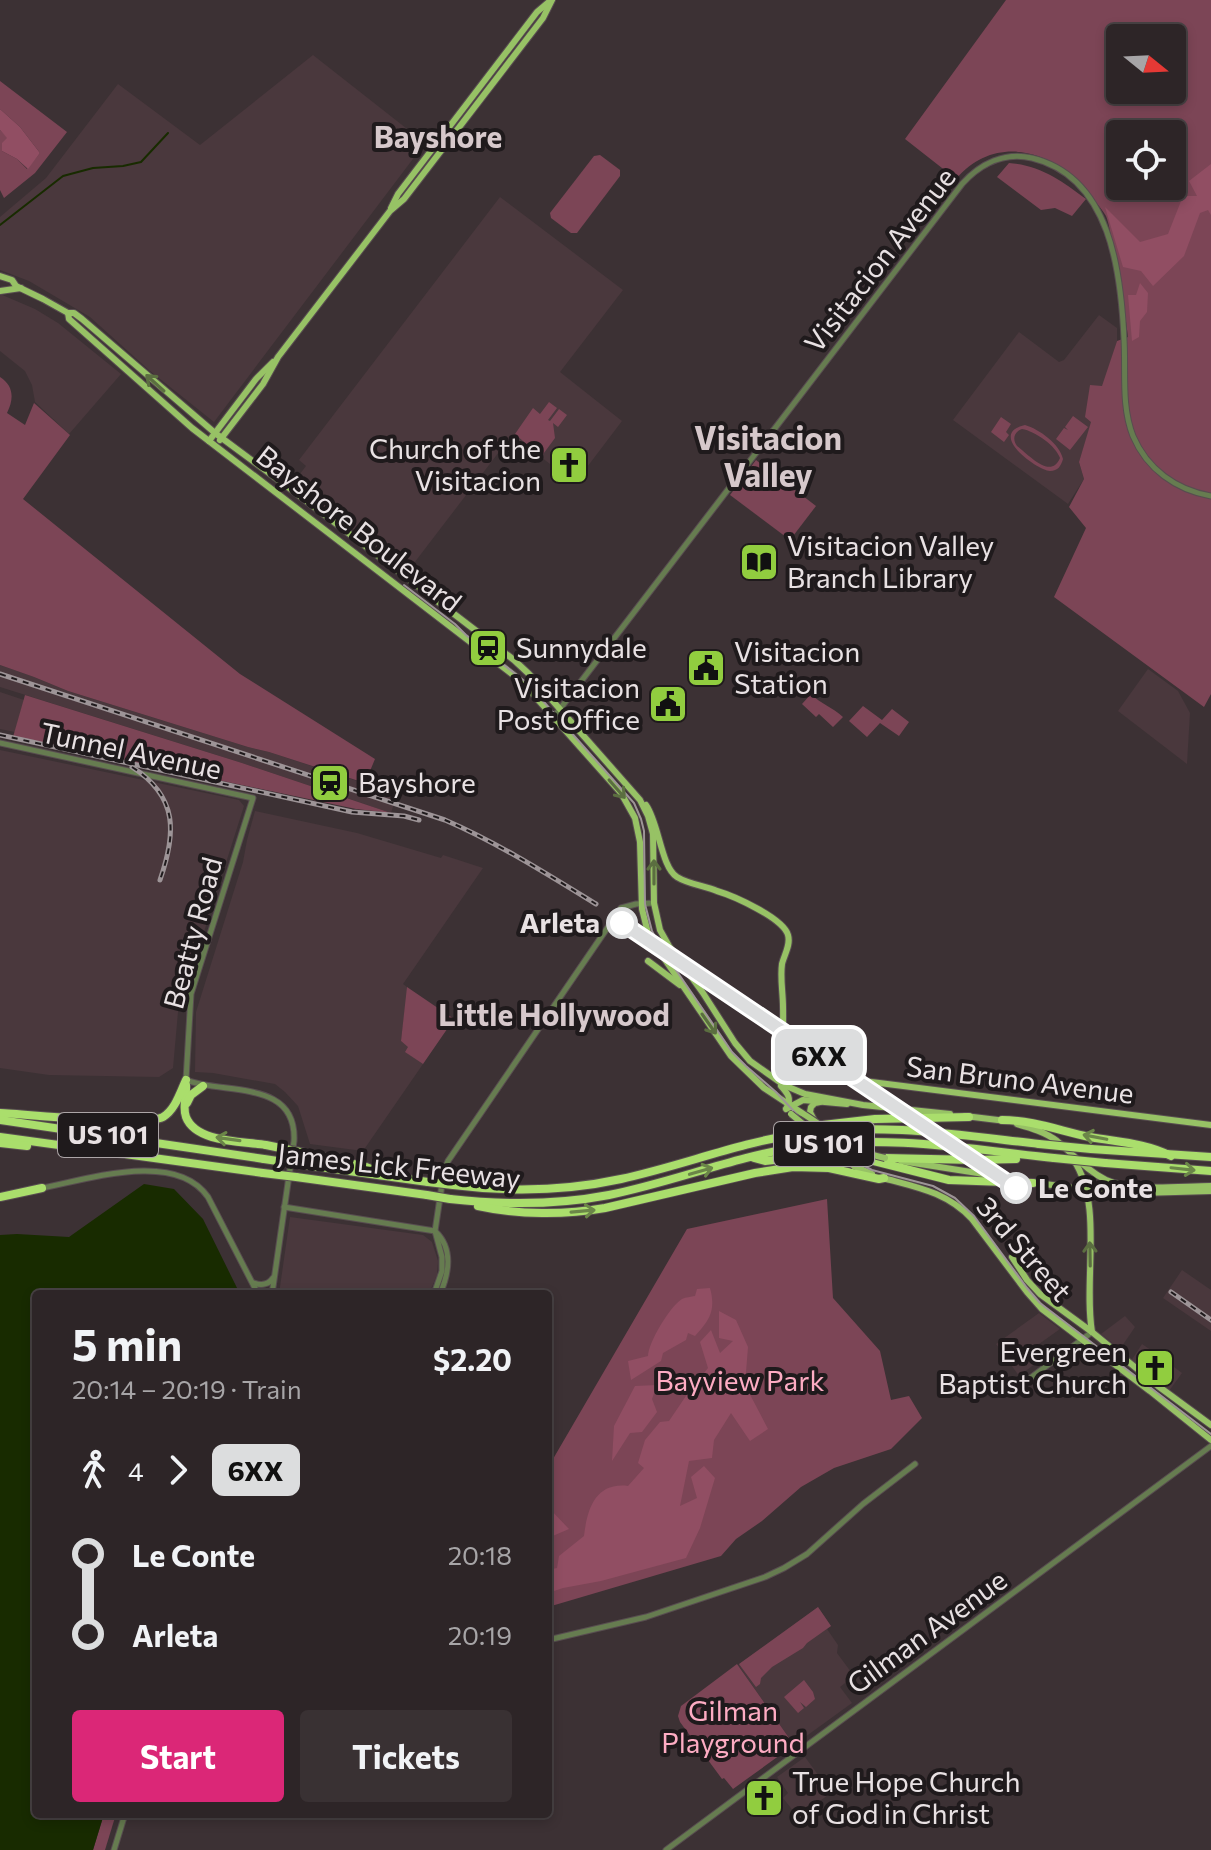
<!DOCTYPE html>
<html lang="en">
<head>
<meta charset="utf-8">
<style>
  :root { --surface:#2d2527; --page:#393133; --text:#f1f3f6; --muted:#a7a5a7; --line:#484244; --accent:#db2777 }
  body { margin:0; font-family:Commissioner,sans-serif; background:var(--page); color:var(--text); height:100vh; display:flex; flex-direction:column; font-size:30px; white-space:nowrap }
  * { box-sizing:border-box; margin:0 }
  p { font-size:26px; color:var(--muted) }
  .icon { flex:none; width:44px; height:44px; fill:none; stroke:currentColor; stroke-width:2; stroke-linecap:round; stroke-linejoin:round }
  .map { position:relative; flex:1; overflow:hidden }
  .side { position:absolute; left:32px; top:1290px; width:520px; height:528px; display:flex; flex-direction:column; background:var(--surface); border-radius:8px; box-shadow:0 4px 12px #0003,0 0 0 2px var(--line) }
  .side>* { flex:none }
  .badge { padding:0 16px; border-radius:12px; font-size:28px; line-height:52px }
  .needle { width:52px; rotate:108deg }
  .buttons { position:absolute; left:1106px; top:24px; display:grid; gap:16px }
  .buttons a { display:grid; place-items:center; width:80px; height:80px; border-radius:8px; background:var(--surface); box-shadow:0 4px 12px #0003,0 0 0 2px var(--line); font-size:40px }
  .map>.badge { position:absolute; translate:-50% -50%; box-shadow:0 0 0 4px #fff }
  .legs { display:flex; align-items:center; gap:12px; height:88px; padding:0 40px; font-size:26px }
  .legs p { margin-inline-start:auto }
  .head { display:flex; align-items:center; justify-content:space-between; height:136px; padding:0 40px }
  h1 { font-size:44px; font-weight:700; line-height:60px }
  .button { display:flex; gap:16px; margin-top:auto; padding:16px 40px }
  .button a { flex:1; height:92px; border-radius:8px; background:var(--accent); color:#fff; font-size:32px; font-weight:700; line-height:92px; text-align:center }
  .button a+a { background:var(--page); color:var(--text) }
  ul { padding:0 40px; list-style:none }
  li { display:flex; align-items:center; gap:28px; height:80px; font-size:30px }
  li i { display:grid; place-items:center; width:12px; height:100%; margin:0 10px; background:currentColor }
  li i::after { content:''; width:20px; height:20px; margin:-10px; border:6px solid; border-radius:50%; background:var(--surface) }
  li p { margin-inline-start:auto }
  li:first-child i { background:linear-gradient(#0000 50%,currentColor 0) }
  li:last-child i { background:linear-gradient(currentColor 50%,#0000 0) }
  .map>svg:first-child { display:block }
</style>
</head>
<body>
<div class="map">
<svg width="1211" height="1850" viewBox="0 0 1211 1850">
  <rect width="100%" height="100%" fill="#3c3134"/>
  <g fill="#4a383d">
    <polygon points="313,55 425,143 214,422 150,371 90,317 29,281 0,270 0,217 46,178 118,84 200,145"/>
    <polygon points="500,197 623,290 560,372 622,421 575,483 512,435 408,571 293,483 306,466 299,460"/>
    <polygon points="0,294 35,309 58,323 121,374 69,434 35,402 32,385 25,371 0,351"/>
    <polygon points="1099,315 1117,328 1117,341 1079,462 1084,479 1068,504 953,420 1019,332 1059,362 1064,360"/>
    <polygon points="0,665 34,677 68,691 248,747 269,752 397,794 391,813 242,763 0,687"/>
    <polygon points="1148,669 1178,691 1190,713 1187,764 1118,711"/>
    <polygon points="0,692 24,700 15,732 0,729"/>
    <polygon points="0,750 239,800 244,806 203,935 180,990 173,1068 159,1077 49,1075 0,1068"/>
    <polygon points="255,811 357,833 441,858 443,855 483,868 403,984 407,987 407,995 401,1041 409,1047 406,1052 423,1064 363,1151 310,1144 298,1106 285,1092 275,1084 213,1073 195,1072 196,1012 243,862 247,840"/>
    <polygon points="290,1217 423,1235 432,1242 438,1261 437,1275 429,1294 279,1294"/>
    <polygon points="1182,1270 1211,1290 1211,1331 1163,1298"/>
    <polygon points="1039,1313 1060,1329 1032,1349 1040,1360 1019,1376 996,1344"/>
    <polygon points="1125,1316 1135,1327 1120,1349 1101,1334"/>
    <polygon points="1142,1344 1158,1355 1146,1372 1131,1361"/>
    <polygon points="1166,1361 1182,1373 1169,1391 1154,1379"/>
    <polygon points="818,1607 831,1626 827,1629 838,1645 837,1653 854,1676 840,1687 852,1703 794,1745 738,1665"/>
    <polygon points="805,1757 824,1783 828,1795 798,1817 783,1798 788,1793 777,1777"/>
  </g>
  <g fill="#7c4556" fill-rule="evenodd">
    <path d="M1006 0H1211V694L1204 707 1054 597 1086 528 1069 507 1084 479 1079 462 1091 422 1085 417 1090 385 1102 386 1117 341 1128 337C1124 304 1120 273 1112 240 1110 233 1109 223 1106 216 1103 211 1099 206 1095 201 1063 154 999 129 956 179L905 139ZM1120 38H1172V90H1120ZM1120 134H1172V186H1120Z"/>
    <polygon points="0,81 67,132 35,173 4,198 0,190 0,130 8,138 2,151 17,159 27,169 40,153 20,127 0,109"/>
    <polygon points="600,155 620,170 620,176 577,233 571,233 551,218 550,213 594,156"/>
    <path d="M1009 163C1040 165 1062 181 1086 199L1072 216 1055 208 1041 210 997 177Z"/>
    <path d="M0 377C14 386 14 399 7 413L25 425 34 403 70 435 23 499 240 674 375 759 365 783 269 752 248 747 68 691 34 677 0 665Z"/>
    <polygon points="549,402 557,408 548,420 550,421 559,409 567,415 558,427 553,423 555,438 541,457 515,434 533,408 540,414"/>
    <polygon points="1073,416 1088,427 1070,450 1056,439 1064,428 1068,430 1065,427"/>
    <polygon points="1001,417 1011,424 1006,432 1009,435 1004,442 991,432"/>
    <path d="M1025 425C1039 429 1060 444 1063 459 1061 466 1058 471 1050 471 1038 471 986 434 1025 425ZM1022 429C1035 431 1056 446 1060 458 1051 480 1029 455 1017 446 1012 439 1014 432 1022 429Z"/>
    <polygon points="756,460 816,506 790,540 730,495"/>
    <path d="M811 694C821 704 832 707 843 717L833 727 819 714 816 717 802 704Z"/>
    <polygon points="25,695 242,763 391,813 356,809 13,737"/>
    <polygon points="863,706 882,720 892,709 909,722 899,736 880,723 867,737 849,721"/>
    <polygon points="407,987 454,1019 423,1064 405,1052 408,1047 401,1041"/>
    <polygon points="827,1199 833,1298 880,1351 891,1400 909,1396 922,1418 891,1449 834,1468 801,1487 762,1521 736,1539 721,1556 548,1607 548,1460 553,1459 687,1229"/>
    <polygon points="818,1607 831,1626 807,1643 803,1648 772,1667 761,1678 760,1684 756,1687 739,1664"/>
    <polygon points="737,1664 794,1745 733,1789 724,1778 722,1779 680,1722 678,1716 681,1706"/>
    <polygon points="804,1680 813,1692 815,1699 806,1707 800,1702 804,1708 798,1713 784,1697"/>
    <polygon points="104,1814 116,1814 105,1850 93,1850"/>
  </g>
  <g fill="#914e63">
    <polygon points="0,109 20,127 40,153 28,169 17,159 2,151 2,143 7,138 0,130"/>
    <polygon points="1211,164 1211,215 1208,210 1200,213 1184,256 1153,286 1141,271 1123,267 1105,207 1140,242 1168,234 1183,196 1197,196 1189,181"/>
    <polygon points="1140,283 1148,293 1147,312 1140,321 1139,337 1132,341 1128,295 1136,295"/>
    <path d="M710 1288C716 1310 710 1320 695 1336L688 1333 686 1340 663 1353 661 1361 631 1380 628 1361 648 1356C648 1343 670 1306 682 1299 686 1297 691 1297 695 1296L697 1289Z"/>
    <path d="M719 1311 736 1320 748 1347 745 1385 768 1429 750 1441 731 1413 714 1440 712 1458 689 1461 680 1506 697 1498 691 1477 704 1466 715 1478 700 1528 686 1558 601 1581 563 1588 548 1593V1570L557 1568 559 1556 584 1536C587 1510 595 1482 628 1486L644 1468 638 1463 645 1440 660 1422 669 1421 688 1393 708 1368 700 1342 711 1330 720 1353 733 1341 719 1338Z"/>
    <polygon points="657,1385 652,1399 657,1412 642,1432 630,1433 612,1461 614,1426 635,1386"/>
    <polygon points="548,1507 569,1529 548,1538"/>
  </g>
  <polygon fill="#182b00" points="144,1184 174,1189 203,1219 240,1294 36,1294 36,1814 104,1814 93,1850 0,1850 0,1235 17,1234 69,1237"/>
  <g fill="none" stroke-linecap="round" stroke-linejoin="round">
    <polyline stroke="#182b00" stroke-width="2" points="0,225 63,176 93,168 123,166 141,162 168,133"/>
    <defs>
      <g id="minor">
        <path d="M553 718 962 184C981 163 1005 152 1032 158 1111 177 1121 273 1124 339 1126 371 1121 406 1133 436 1147 469 1176 490 1211 496"/>
        <path d="M0 743 253 798 191 994 186 1080C225 1095 297 1079 294 1141L272 1294"/>
        <path d="M43 1188C88 1179 176 1150 208 1197L258 1294"/>
        <path d="M284 1207 435 1231C454 1249 449 1273 440 1294"/>
        <path d="M254 1283C262 1286 269 1284 273 1278"/>
        <polyline points="434,1294 442,1271 442,1257 435,1231 444,1171 448,1161 621,908 636,904 654,903"/>
        <polyline points="1021,1385 1092,1332"/>
        <polyline points="548,1640 646,1617 765,1577 784,1568 807,1554 863,1504 915,1464"/>
        <polyline points="114,1850 125,1814"/>
        <polyline points="666,1850 1211,1446"/>
      </g>
      <g id="major">
        <polyline points="391,208 398,194 537,12 550,1"/>
        <polyline points="0,276 12,280 16,286 43,299 68,313 74,313 82,319 215,433 296,493 475,630 514,660 529,674 640,800 648,816 653,834 654,903 660,930 669,946 703,993 735,1043 750,1061 784,1085 805,1094 863,1105 950,1114"/>
        <polyline points="0,291 21,288"/>
        <polyline points="68,313 69,319 192,428 516,677 533,694 621,793 635,818 640,842 642,909 648,933 653,942 731,1056 764,1088 802,1113"/>
        <polyline points="220,440 263,384 278,357 390,211 404,199 533,31 543,18 552,0"/>
        <polyline points="209,441 256,379 273,362"/>
        <path d="M646 805C659 823 661 867 677 877 688 884 705 886 717 891 734 896 783 918 788 935 791 945 784 955 782 964 780 978 783 993 783 1007 784 1038 777 1066 816 1075L1211 1125"/>
        <polyline points="648,961 680,985"/>
        <path d="M781 1086C787 1093 792 1098 787 1107"/>
        <polyline points="786,1109 803,1100 847,1104"/>
        <polyline points="965,1116 1006,1121"/>
        <polyline points="814,1120 810,1112 811,1107 815,1103 820,1102"/>
        <path d="M1017 1124C1031 1128 1045 1132 1057 1141 1073 1154 1087 1171 1106 1180 1132 1192 1181 1186 1211 1186"/>
        <path d="M1073 1159C1104 1204 1083 1280 1092 1332"/>
        <polyline points="901,1161 1016,1179"/>
        <polyline points="854,1166 872,1174"/>
        <path d="M883 1178C916 1187 947 1192 972 1219L1027 1292 1042 1309 1150 1391 1211 1440"/>
        <polyline points="1031,1182 1073,1188"/>
        <polyline points="1098,1191 1140,1193 1211,1191"/>
        <polyline points="1012,1257 1027,1280 1040,1294 1092,1332 1158,1386 1211,1425"/>
      </g>
      <g id="highway">
        <path d="M186 1085C187 1095 182 1107 186 1117 196 1143 243 1141 266 1145"/>
        <polyline points="187,1103 191,1095 203,1086"/>
        <path d="M0 1113C28 1114 144 1127 163 1117 175 1110 180 1093 186 1080"/>
        <polyline points="0,1120 264,1159"/>
        <path d="M1002 1120C1032 1120 1061 1131 1090 1137 1117 1142 1146 1143 1171 1156"/>
        <polyline points="787,1131 814,1126 875,1119 969,1117"/>
        <polyline points="0,1137 263,1173"/>
        <polyline points="0,1143 27,1146"/>
        <polyline points="1091,1149 1211,1157"/>
        <polyline points="300,1152 366,1167 379,1172"/>
        <polyline points="754,1158 765,1161 819,1155 846,1156 866,1159 949,1180 1033,1183"/>
        <polyline points="885,1158 975,1160 1016,1159"/>
        <polyline points="1105,1163 1211,1171"/>
        <polyline points="298,1164 428,1182"/>
        <polyline points="296,1177 427,1195"/>
        <path d="M453 1185C509 1192 566 1191 621 1179 681 1166 738 1143 798 1134 878 1122 959 1135 1039 1144"/>
        <polyline points="0,1197 42,1188"/>
        <path d="M450 1199C503 1205 557 1205 609 1195 673 1182 734 1157 798 1147 883 1134 969 1149 1054 1158"/>
        <path d="M478 1206C519 1215 565 1215 605 1208L755 1173 793 1167 829 1168 879 1179 884 1178"/>
      </g>
    </defs>
    <use href="#minor" stroke="#584d50" stroke-width="7"/>
    <use href="#major" stroke="#584d50" stroke-width="8"/>
    <use href="#highway" stroke="#584d50" stroke-width="10"/>
    <use href="#minor" stroke="#667c50" stroke-width="5"/>
    <use href="#major" stroke="#97c265" stroke-width="6"/>
    <use href="#highway" stroke="#aade6c" stroke-width="8"/>
    <polyline stroke="#9d9497" stroke-width="2" points="404,585 455,624 466,635 527,683 634,803 641,819 644,831 645,904 652,931 663,951 732,1052 746,1066 776,1092 802,1120 849,1158 872,1170 933,1186 955,1198 974,1216 1027,1288 1040,1303 1211,1434"/>
    <defs>
      <g id="rail">
        <path d="M0 674 445 820C498 843 547 874 596 904"/>
        <polyline points="0,735 352,812 404,816 419,820"/>
        <path d="M132 767C179 797 176 834 160 880"/>
        <polyline points="1171,1292 1211,1320"/>
      </g>
    </defs>
    <use href="#rail" stroke="#9d9497" stroke-width="5"/>
    <use href="#rail" stroke="#1f1a1c" stroke-width="2" stroke-dasharray="6" stroke-linecap="butt"/>
    <defs>
      <g id="major-bridge">
        <path d="M802 1113C833 1132 848 1150 885 1158"/>
        <polyline points="791,1114 854,1166"/>
        <polyline points="1073,1188 1098,1191"/>
      </g>
      <g id="highway-bridge">
        <polyline points="1039,1144 1091,1149"/>
        <polyline points="266,1145 300,1152"/>
        <polyline points="1054,1158 1105,1163"/>
        <polyline points="264,1159 298,1164"/>
        <polyline points="263,1173 296,1177"/>
        <polyline points="428,1182 453,1185"/>
        <polyline points="427,1195 450,1199"/>
      </g>
    </defs>
    <use href="#major-bridge" stroke="#584d50" stroke-width="8" stroke-linecap="butt"/>
    <use href="#highway-bridge" stroke="#584d50" stroke-width="10" stroke-linecap="butt"/>
    <use href="#major-bridge" stroke="#97c265" stroke-width="6"/>
    <use href="#highway-bridge" stroke="#aade6c" stroke-width="8"/>
  </g>
  <defs><path id="oneway-shaft" d="M-6 0H5M1.5-3L5.5 0L1.5 3" fill="none" stroke-width="1.6" stroke-linecap="round" stroke-linejoin="round" transform="scale(2)"/></defs>
  <g stroke="#5b6e40">
    <use href="#oneway-shaft" transform="translate(155 383) rotate(-138)"/>
    <use href="#oneway-shaft" transform="translate(617 789) rotate(49)"/>
    <use href="#oneway-shaft" transform="translate(654 872) rotate(-90)"/>
    <use href="#oneway-shaft" transform="translate(709 1024) rotate(55)"/>
    <use href="#oneway-shaft" transform="translate(1090 1254) rotate(-91)"/>
  </g>
  <g stroke="#6b8648">
    <use href="#oneway-shaft" transform="translate(1095 1137) rotate(-169)"/>
    <use href="#oneway-shaft" transform="translate(228 1139) rotate(-172)"/>
    <use href="#oneway-shaft" transform="translate(1183 1169) rotate(6)"/>
    <use href="#oneway-shaft" transform="translate(701 1171) rotate(-16)"/>
    <use href="#oneway-shaft" transform="translate(583 1211) rotate(-5)"/>
  </g>
  <g fill="none" stroke-linecap="round" stroke-linejoin="round">
    <defs>
      <polyline id="line-1" points="622,923 1016,1188"/>
    </defs>
    <use href="#line-1" stroke="#fff" stroke-width="18"/>
    <use href="#line-1" stroke="#dcddde" stroke-width="12"/>
  </g>
  <defs>
    <symbol id="church-square" viewBox="-11 -11 22 22"><rect x="-9" y="-9" width="18" height="18" rx="4" fill="#91cd3f" stroke="#1f1a1c"/><path d="M-1.2-6h2.4v3.5h3.3v2.4h-3.3V6h-2.4V-.1h-3.3v-2.4h3.3Z" fill="#111"/></symbol>
    <symbol id="library-square" viewBox="-11 -11 22 22"><rect x="-9" y="-9" width="18" height="18" rx="4" fill="#91cd3f" stroke="#1f1a1c"/><path d="M-6-4Q-3-5.5-.7-3.5V5Q-3 3-6 4ZM6-4Q3-5.5 .7-3.5V5Q3 3 6 4Z" fill="#111"/></symbol>
    <symbol id="station-square" viewBox="-11 -11 22 22"><rect x="-9" y="-9" width="18" height="18" rx="4" fill="#91cd3f" stroke="#1f1a1c"/><path d="M-3-6H3Q5-6 5-4V2Q5 4 3 4L4.5 6H3L1.5 4h-3L-3 6H-4.5L-3 4Q-5 4-5 2V-4Q-5-6-3-6ZM-3.5-4v3h7v-3ZM-3.5 1v1.5H-2V1ZM2 1v1.5H3.5V1Z" fill="#111"/></symbol>
    <symbol id="civic-square" viewBox="-11 -11 22 22"><rect x="-9" y="-9" width="18" height="18" rx="4" fill="#91cd3f" stroke="#1f1a1c"/><path d="M-.6-6.5H3V-4.5H.6V-3L4-1V1h2V6H-6V1h2V-1L-.6-3ZM-1.2 2.5V6h2.4V2.5Z" fill="#111"/></symbol>
  </defs>
  <g fill-rule="evenodd">
    <use href="#church-square" x="547" y="443" width="44" height="44"/>
    <use href="#library-square" x="737" y="540" width="44" height="44"/>
    <use href="#station-square" x="466" y="626" width="44" height="44"/>
    <use href="#civic-square" x="684" y="646" width="44" height="44"/>
    <use href="#civic-square" x="646" y="682" width="44" height="44"/>
    <use href="#station-square" x="308" y="761" width="44" height="44"/>
    <use href="#church-square" x="1133" y="1346" width="44" height="44"/>
    <use href="#church-square" x="742" y="1776" width="44" height="44"/>
  </g>
  <g fill="#fff" stroke="#dcddde" stroke-width="4">
    <circle cx="622" cy="923" r="14"/>
    <circle cx="1016" cy="1188" r="14"/>
  </g>
  <g text-anchor="middle" stroke-width="8" stroke-linejoin="round" paint-order="stroke">
    <g fill="#1f1a1c" stroke="#aca5a7" stroke-width="2">
      <rect x="58" y="1113" width="100" height="44" rx="6"/>
      <rect x="774" y="1122" width="100" height="44" rx="6"/>
    </g>
    <g font-size="26" font-weight="bold" fill="#e8e1e3">
      <text x="108" y="1144">US 101</text>
      <text x="824" y="1153">US 101</text>
    </g>
    <g font-size="28" fill="#e8e1e3" stroke="#1f1a1c">
      <text transform="translate(880 260) rotate(-52)" y="10">Visitacion Avenue</text>
      <text transform="translate(359 529) rotate(38)" y="10">Bayshore Boulevard</text>
      <text transform="translate(131 751) rotate(12)" y="10">Tunnel Avenue</text>
      <text transform="translate(193 933) rotate(-75)" y="10">Beatty Road</text>
      <text transform="translate(1020 1080) rotate(7)" y="10">San Bruno Avenue</text>
      <text transform="translate(399 1166) rotate(6)" y="10">James Lick Freeway</text>
      <text transform="translate(1024 1249) rotate(49)" y="10">3rd Street</text>
      <text transform="translate(927 1632) rotate(-36)" y="10">Gilman Avenue</text>
    </g>
    <g font-size="28" fill="#e8e1e3" stroke="#1f1a1c" text-anchor="start">
      <text x="541" y="459" text-anchor="end">Church of the<tspan x="541" dy="32">Visitacion</tspan></text>
      <text x="787" y="556">Visitacion Valley<tspan x="787" dy="32">Branch Library</tspan></text>
      <text x="516" y="658">Sunnydale</text>
      <text x="734" y="662">Visitacion<tspan x="734" dy="32">Station</tspan></text>
      <text x="640" y="698" text-anchor="end">Visitacion<tspan x="640" dy="32">Post Office</tspan></text>
      <text x="358" y="793">Bayshore</text>
      <text x="1127" y="1362" text-anchor="end">Evergreen<tspan x="1127" dy="32">Baptist Church</tspan></text>
      <text x="792" y="1792">True Hope Church<tspan x="792" dy="32">of God in Christ</tspan></text>
    </g>
    <g font-size="28" font-weight="bold" fill="#e8e1e3" stroke="#1f1a1c" text-anchor="end">
      <text x="600" y="933">Arleta</text>
      <text x="1038" y="1198" text-anchor="start">Le Conte</text>
    </g>
    <g font-size="28" fill="#fdacc3" stroke="#1f1a1c">
      <text x="740" y="1391">Bayview Park</text>
      <text x="733" y="1721">Gilman<tspan x="733" dy="32">Playground</tspan></text>
    </g>
    <g font-size="30" font-weight="bold" fill="#d6c8cb" stroke="#1f1a1c">
      <text x="438" y="148">Bayshore</text>
      <text x="554" y="1026">Little Hollywood</text>
    </g>
    <g font-size="32" font-weight="bold" fill="#d6c8cb" stroke="#1f1a1c">
      <text x="768" y="450">Visitacion<tspan x="768" dy="37">Valley</tspan></text>
    </g>
  </g>
</svg>
<div class="buttons">
<a><svg class="needle" viewBox="-14 -14 28 28"><path d="M0-13l5 13h-10z" fill="#e53935"/><path d="M0 13l5-13h-10z" fill="#a7a5a7"/></svg></a>
<a><svg class="icon" aria-label="locate" viewBox="0 0 24 24"><circle cx="12" cy="12" r="6"/><path d="M12 2v4M12 18v4M2 12h4M18 12h4"/></svg></a>
</div>
<b class="badge" style="left:819px;top:1055px;background:#dcddde;color:#111">6XX</b>
<section class="side">
<div class="head"><div><h1>5 min</h1><p>20:14 – 20:19 · Train</p></div><b>$2.20</b></div>
<div class="legs"><svg class="icon" aria-label="walk" viewBox="0 0 24 24"><circle cx="13" cy="4" r="2"/><path d="M13 8l-2 6 4 7M11 14l-3 7M7 12l3-4h3l4 4"/></svg>4<svg class="icon" aria-label="forward" viewBox="0 0 24 24"><path d="M9 5l7 7-7 7"/></svg><b class="badge" style="background:#dcddde;color:#111">6XX</b></div>
<ul>
<li><i style="color:#dcddde"></i><b>Le Conte</b><p>20:18</p></li>
<li><i style="color:#dcddde"></i><b>Arleta</b><p>20:19</p></li>
</ul>
<div class="button"><a>Start</a><a>Tickets</a></div>
</section>
</div>
</body>
</html>
